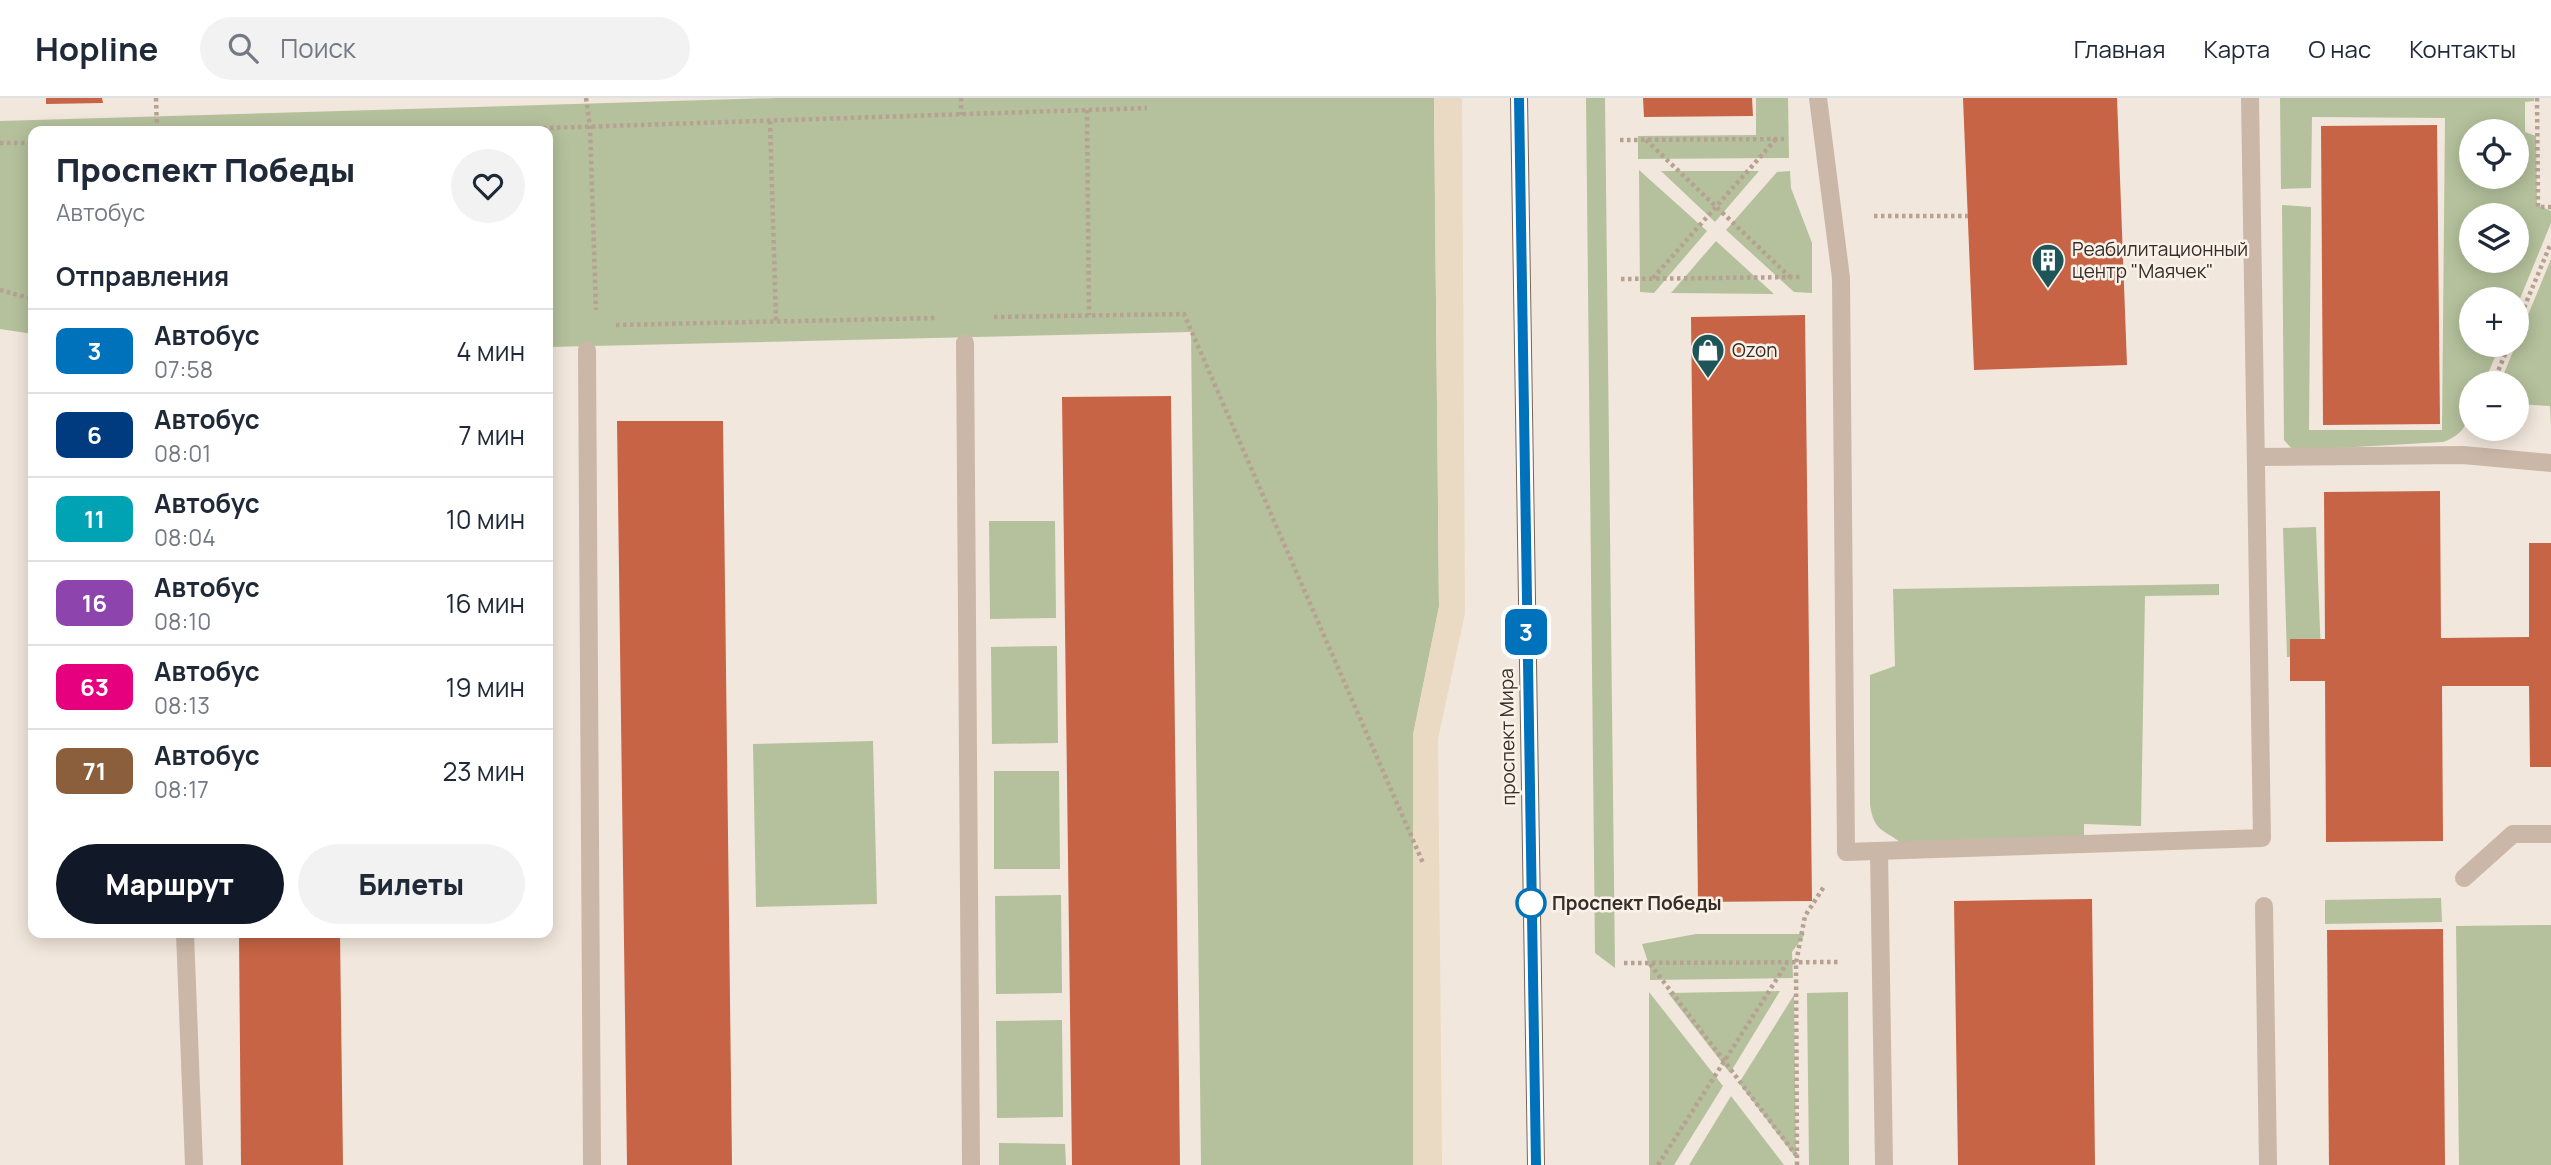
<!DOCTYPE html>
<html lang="ru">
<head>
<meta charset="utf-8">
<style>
  :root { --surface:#fff; --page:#f2f2f3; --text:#1f2937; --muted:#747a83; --line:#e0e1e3; --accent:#111827 }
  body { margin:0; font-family:Manrope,sans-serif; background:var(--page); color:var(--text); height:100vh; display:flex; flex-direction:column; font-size:26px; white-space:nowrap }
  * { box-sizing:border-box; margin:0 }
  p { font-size:23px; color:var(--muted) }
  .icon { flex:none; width:38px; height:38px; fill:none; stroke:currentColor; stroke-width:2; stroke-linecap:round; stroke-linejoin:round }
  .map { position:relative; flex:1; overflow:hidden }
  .panel { position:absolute; left:28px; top:28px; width:525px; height:812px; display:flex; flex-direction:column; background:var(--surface); border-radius:14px; box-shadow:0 4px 18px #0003 }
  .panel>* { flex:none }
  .badge { padding:0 14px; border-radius:10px; font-size:24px; line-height:46px }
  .buttons { position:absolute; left:2459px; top:21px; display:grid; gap:14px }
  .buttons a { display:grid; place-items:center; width:70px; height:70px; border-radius:50%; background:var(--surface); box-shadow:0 4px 18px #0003; font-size:35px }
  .map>.badge { position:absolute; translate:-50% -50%; box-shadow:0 0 0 4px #fff }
  h2 { padding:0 28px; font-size:26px; line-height:63px }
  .round { display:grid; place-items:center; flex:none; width:74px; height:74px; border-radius:37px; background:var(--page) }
  .summary { display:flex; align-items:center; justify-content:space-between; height:119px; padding:0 28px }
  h1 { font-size:33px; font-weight:800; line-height:52px }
  .action { display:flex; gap:14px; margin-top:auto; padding:14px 28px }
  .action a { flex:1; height:80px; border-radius:42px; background:var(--accent); color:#fff; font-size:28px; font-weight:800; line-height:80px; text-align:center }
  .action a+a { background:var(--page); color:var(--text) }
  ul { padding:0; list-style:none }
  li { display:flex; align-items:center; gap:21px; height:84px; padding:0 28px; border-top:2px solid var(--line) }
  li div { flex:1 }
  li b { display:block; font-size:26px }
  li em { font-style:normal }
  li .badge { min-width:77px; font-weight:700; text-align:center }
  header { display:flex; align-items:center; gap:42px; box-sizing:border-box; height:98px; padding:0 35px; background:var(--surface); border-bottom:2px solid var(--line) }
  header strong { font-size:33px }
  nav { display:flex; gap:38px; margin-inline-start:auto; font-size:24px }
  .search { width:490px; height:63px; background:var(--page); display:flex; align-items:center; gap:18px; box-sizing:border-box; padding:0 24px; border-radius:38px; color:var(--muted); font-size:26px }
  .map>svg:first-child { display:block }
</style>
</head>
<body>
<header>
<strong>Hopline</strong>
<div class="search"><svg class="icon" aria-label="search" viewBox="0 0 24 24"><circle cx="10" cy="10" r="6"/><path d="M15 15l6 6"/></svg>Поиск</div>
<nav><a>Главная</a><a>Карта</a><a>О нас</a><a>Контакты</a></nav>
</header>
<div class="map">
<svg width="2551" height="1067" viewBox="0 0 2551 1067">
  <rect width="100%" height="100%" fill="#f2e7dc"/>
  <g fill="#b5c19c" fill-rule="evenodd">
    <polygon points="776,0 1434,0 1439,509 1413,637 1413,1067 1201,1067 1191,234 548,249 548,33 33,33 33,236 0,231 0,23"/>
    <polygon points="1586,0 1605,0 1615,870 1595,855"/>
    <polygon points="1756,0 1788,0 1789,60 1638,61 1638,38 1756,37"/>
    <path d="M2280 0H2534V3L2525 4V34L2536 38 2537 107 2551 113V125L2517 208 2516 201H2471V247H2500L2484 285H2471C2471 312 2472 334 2443 344L2303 352H2293L2284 342 2282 107 2311 109 2309 332H2442L2445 20 2312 19 2311 90 2281 91ZM2471 33H2516V79H2471ZM2471 117H2516V163H2471Z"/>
    <polygon points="1639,72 1707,133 1654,195 1640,194"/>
    <polygon points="1661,73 1759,73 1715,124"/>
    <polygon points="1790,73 1791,90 1812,145 1812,195 1794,194 1726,132 1777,74"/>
    <polygon points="1716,143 1774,196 1671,195"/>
    <polygon points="2551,161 2551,327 2550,308 2517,306 2516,285 2500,285"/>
    <polygon points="989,423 1055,423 1056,520 990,521"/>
    <polygon points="2316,429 2321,557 2287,559 2283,430"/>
    <path d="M2219 486V497L2145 498 2141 728 2084 726V744L1901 745C1884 731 1874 734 1870 707V577L1895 568 1893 491Z"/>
    <polygon points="1057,548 1058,645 992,646 991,549"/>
    <polygon points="873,643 877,806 756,809 753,646"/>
    <polygon points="994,673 1059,673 1060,771 994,771"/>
    <polygon points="1061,797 1062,895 996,896 995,798"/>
    <polygon points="2441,800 2442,824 2325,826 2325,802"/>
    <polygon points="2551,827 2551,1067 2459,1067 2456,828"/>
    <polygon points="1696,836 1805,836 1792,854 1793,880 1650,882 1650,870 1642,846"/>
    <polygon points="1780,893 1730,975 1668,895"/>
    <polygon points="1649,894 1723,988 1674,1067 1649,1067"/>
    <polygon points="1848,894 1849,1067 1809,1067 1807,895"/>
    <polygon points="1794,897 1796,1060 1739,985"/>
    <polygon points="1062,922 1063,1019 997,1020 996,923"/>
    <polygon points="1731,998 1784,1067 1689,1067"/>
    <polygon points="999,1045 1065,1046 1066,1067 999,1067"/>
  </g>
  <polygon fill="#ead9c3" points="1434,0 1462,0 1465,515 1438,641 1442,1067 1413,1067 1413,637 1439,508"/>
  <g fill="#c76445">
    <polygon points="46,0 102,0 103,5 46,6"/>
    <polygon points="1643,0 1752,0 1753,18 1644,19"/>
    <polygon points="1963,0 2117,0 2127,267 1974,272"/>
    <polygon points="2437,27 2440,326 2323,327 2321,28"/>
    <polygon points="1805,217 1812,803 1698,804 1691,219"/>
    <polygon points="1171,298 1180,1067 1072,1067 1062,299"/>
    <polygon points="617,323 723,323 732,1067 627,1067"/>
    <polygon points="2440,393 2441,540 2529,539 2529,445 2551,445 2551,669 2530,669 2529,588 2442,588 2443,743 2326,744 2325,583 2290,583 2290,541 2325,541 2324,394"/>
    <polygon points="2092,801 2095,1067 1958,1067 1954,803"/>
    <polygon points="2443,831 2445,1067 2329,1067 2327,832"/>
    <polygon points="239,835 340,835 343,1067 241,1067"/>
  </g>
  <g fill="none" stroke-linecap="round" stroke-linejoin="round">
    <g stroke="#b6a192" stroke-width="4.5" stroke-dasharray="3.5 3.5" stroke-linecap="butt">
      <polyline points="156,0 157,33"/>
      <polyline points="586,0 590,29 596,212"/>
      <polyline points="961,0 961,17"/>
      <polyline points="2537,0 2538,109 2551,109"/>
      <polyline points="1087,12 1089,217"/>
      <polyline points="770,23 776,223"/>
      <polyline points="459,33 1147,10"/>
      <polyline points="1620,42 1784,41"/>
      <polyline points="1646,42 1790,179"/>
      <polyline points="0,45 33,45"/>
      <polyline points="1874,118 1968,118"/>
      <polyline points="1653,180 1776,41"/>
      <polyline points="1621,181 1802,179"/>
      <polyline points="0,192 33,201"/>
      <polyline points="994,219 1184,216 1423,765"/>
      <polyline points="616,227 936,220"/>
      <polyline points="2516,229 2551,145"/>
      <polyline points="2493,285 2509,247"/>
      <polyline points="1624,865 1840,864"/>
      <polyline points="1650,866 1796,1057"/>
      <polyline points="1658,1067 1787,865"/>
      <polyline points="1797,1067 1796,865 1805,818 1825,787"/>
    </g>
    <g stroke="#cab7a7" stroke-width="18">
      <polyline points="1818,0 1841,180 1846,754 2262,740 2250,0"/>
      <polyline points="965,245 971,1067"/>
      <polyline points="587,252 592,1067"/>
      <polyline points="2256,359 2463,357 2551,365"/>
      <polyline points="1879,753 1884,1067"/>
      <polyline points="2464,780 2513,736 2551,736"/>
      <polyline points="2264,808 2268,1067"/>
      <polyline points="185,835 194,1067"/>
    </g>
    <polyline stroke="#796459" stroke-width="18" points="1519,0 1536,1067"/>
  </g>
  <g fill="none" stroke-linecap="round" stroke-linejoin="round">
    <defs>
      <polyline id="line" points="1519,0 1536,1067"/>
    </defs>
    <use href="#line" stroke="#fff" stroke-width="16"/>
    <use href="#line" stroke="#0072bc" stroke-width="10"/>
  </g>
  <defs>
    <symbol id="building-pin" viewBox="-11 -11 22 30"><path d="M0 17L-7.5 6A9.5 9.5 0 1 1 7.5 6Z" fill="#1d5559" stroke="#faf2e8"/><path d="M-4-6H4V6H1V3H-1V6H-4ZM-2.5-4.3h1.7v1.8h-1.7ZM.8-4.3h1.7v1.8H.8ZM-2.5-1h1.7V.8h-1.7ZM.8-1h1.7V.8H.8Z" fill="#fff"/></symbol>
    <symbol id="shop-pin" viewBox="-11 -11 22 30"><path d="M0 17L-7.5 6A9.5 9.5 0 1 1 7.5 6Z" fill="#1d5559" stroke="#faf2e8"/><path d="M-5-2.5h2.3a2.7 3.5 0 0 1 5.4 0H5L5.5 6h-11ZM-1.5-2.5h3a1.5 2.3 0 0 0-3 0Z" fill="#fff"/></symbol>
  </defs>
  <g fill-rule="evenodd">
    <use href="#building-pin" x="2029" y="143" width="38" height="52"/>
    <use href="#shop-pin" x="1689" y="233" width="38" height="52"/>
  </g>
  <circle fill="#fff" stroke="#0072bc" stroke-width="3.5" cx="1531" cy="805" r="14"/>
  <g text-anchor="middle" stroke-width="5" stroke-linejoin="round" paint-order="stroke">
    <g font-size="19" fill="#372d28" stroke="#faf2e8" text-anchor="start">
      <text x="2072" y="158">Реабилитационный<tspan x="2072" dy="22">центр "Маячек"</tspan></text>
      <text x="1732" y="259">Ozon</text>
    </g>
    <g font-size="19" fill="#372d28" stroke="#faf2e8">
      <text transform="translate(1507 639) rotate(-91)" y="7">проспект Мира</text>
    </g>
    <g font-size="19" font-weight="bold" fill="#372d28" stroke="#faf2e8" text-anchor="start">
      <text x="1552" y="812">Проспект Победы</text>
    </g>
  </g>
</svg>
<div class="buttons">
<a><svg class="icon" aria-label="locate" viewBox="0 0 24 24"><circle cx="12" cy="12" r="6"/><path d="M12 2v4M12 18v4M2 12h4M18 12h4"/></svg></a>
<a><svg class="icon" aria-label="layers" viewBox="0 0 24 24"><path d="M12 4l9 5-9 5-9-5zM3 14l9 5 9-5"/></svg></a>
<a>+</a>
<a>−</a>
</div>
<b class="badge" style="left:1526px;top:534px;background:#0072bc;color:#fff">3</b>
<section class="panel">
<div class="summary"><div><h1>Проспект Победы</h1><p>Автобус</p></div><a class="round"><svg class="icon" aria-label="heart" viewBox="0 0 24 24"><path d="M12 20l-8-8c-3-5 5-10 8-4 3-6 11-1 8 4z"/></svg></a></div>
<h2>Отправления</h2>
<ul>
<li><span class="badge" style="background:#0072bc;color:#fff">3</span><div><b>Автобус</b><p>07:58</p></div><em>4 мин</em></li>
<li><span class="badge" style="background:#003b80;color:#fff">6</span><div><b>Автобус</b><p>08:01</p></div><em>7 мин</em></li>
<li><span class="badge" style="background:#00a3b4;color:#fff">11</span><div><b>Автобус</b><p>08:04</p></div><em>10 мин</em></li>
<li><span class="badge" style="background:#8e44ad;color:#fff">16</span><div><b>Автобус</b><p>08:10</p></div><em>16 мин</em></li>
<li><span class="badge" style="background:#e6007e;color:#fff">63</span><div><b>Автобус</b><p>08:13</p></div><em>19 мин</em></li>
<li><span class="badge" style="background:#8b5e3c;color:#fff">71</span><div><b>Автобус</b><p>08:17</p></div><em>23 мин</em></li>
</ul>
<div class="action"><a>Маршрут</a><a>Билеты</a></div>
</section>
</div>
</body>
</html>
